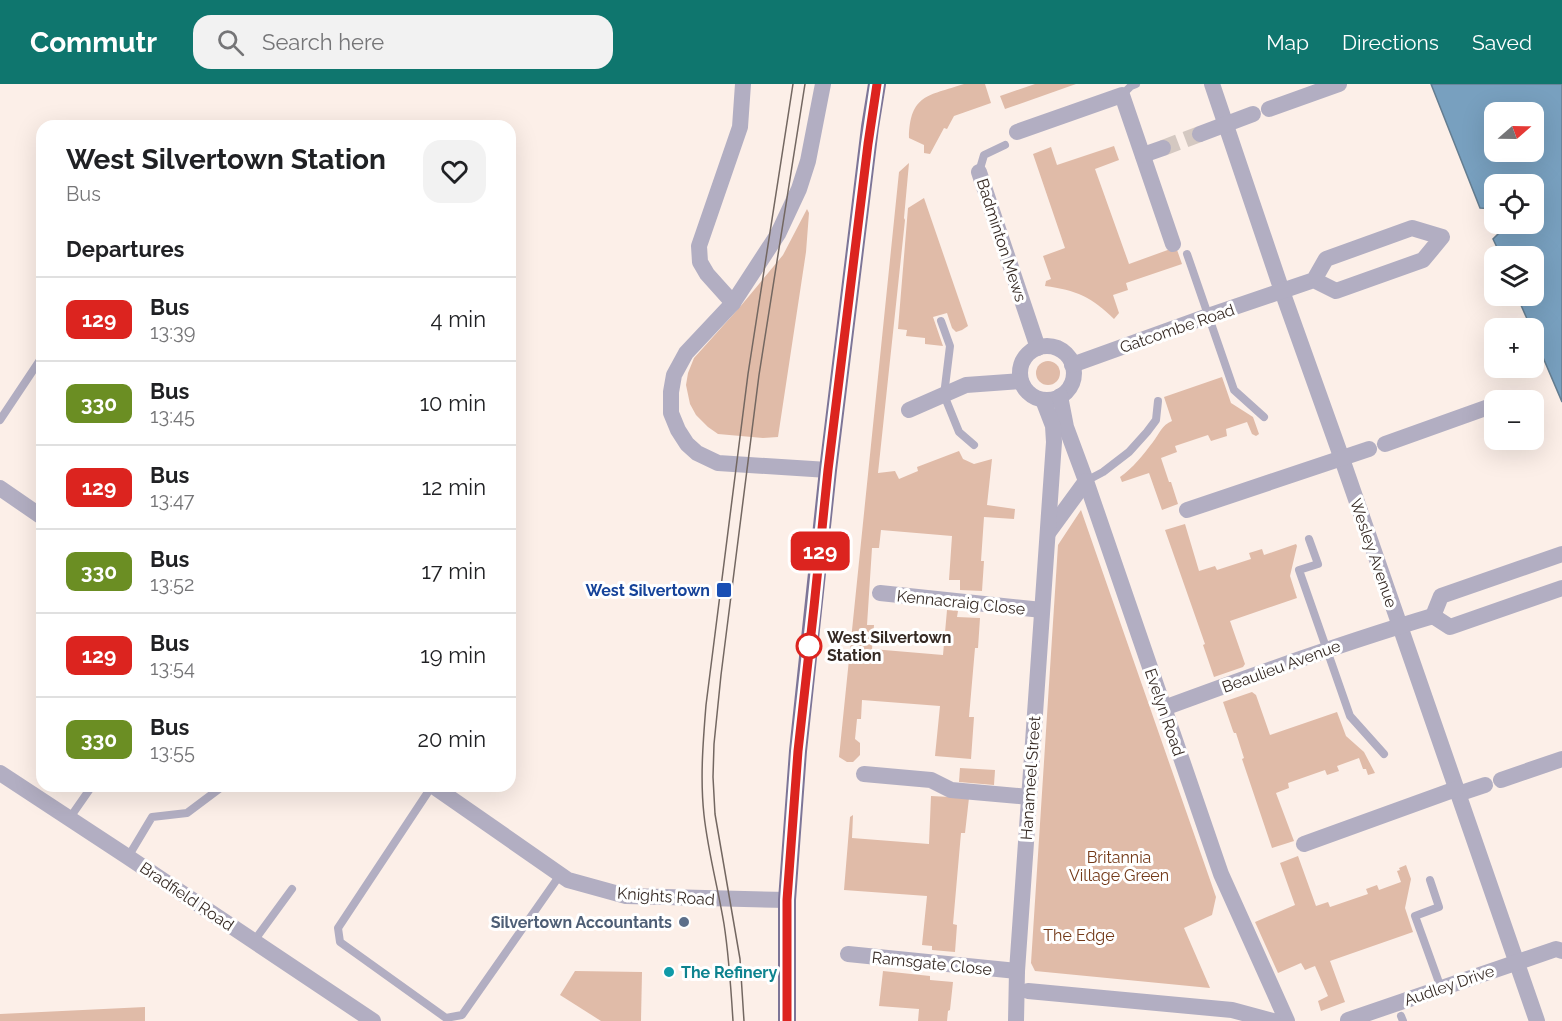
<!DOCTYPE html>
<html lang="en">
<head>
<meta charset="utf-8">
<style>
  :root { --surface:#fff; --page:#f2f2f2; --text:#202124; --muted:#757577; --line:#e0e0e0; --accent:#0f766e }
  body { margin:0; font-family:Raleway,sans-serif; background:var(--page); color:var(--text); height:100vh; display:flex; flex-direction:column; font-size:22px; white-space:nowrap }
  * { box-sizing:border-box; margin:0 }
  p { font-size:20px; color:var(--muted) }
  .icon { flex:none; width:33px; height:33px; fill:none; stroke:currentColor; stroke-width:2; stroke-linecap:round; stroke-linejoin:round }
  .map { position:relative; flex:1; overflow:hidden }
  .side { position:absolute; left:36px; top:36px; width:480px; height:672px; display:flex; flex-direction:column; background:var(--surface); border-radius:18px; box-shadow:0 6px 24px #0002 }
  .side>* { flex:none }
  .badge { padding:0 12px; border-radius:9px; font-size:21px; line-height:39px }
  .needle { width:39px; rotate:70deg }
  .fabs { position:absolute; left:1484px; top:18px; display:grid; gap:12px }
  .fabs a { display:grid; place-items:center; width:60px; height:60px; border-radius:12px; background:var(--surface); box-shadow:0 6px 24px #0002; font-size:30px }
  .map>.badge { position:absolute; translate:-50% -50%; box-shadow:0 0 0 3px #fff }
  h2 { padding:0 30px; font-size:22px; line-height:54px }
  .round { display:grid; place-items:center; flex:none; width:63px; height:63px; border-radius:18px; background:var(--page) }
  .overview { display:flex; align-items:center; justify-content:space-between; height:102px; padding:0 30px }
  h1 { font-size:28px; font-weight:700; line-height:45px }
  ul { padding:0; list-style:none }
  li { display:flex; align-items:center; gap:18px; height:84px; padding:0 30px; border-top:2px solid var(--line) }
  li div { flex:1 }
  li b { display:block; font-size:22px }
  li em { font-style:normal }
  li .badge { min-width:66px; font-weight:700; text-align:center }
  header { display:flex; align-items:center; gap:36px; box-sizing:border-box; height:84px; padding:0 30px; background:var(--accent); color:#fff }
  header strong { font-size:28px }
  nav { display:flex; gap:33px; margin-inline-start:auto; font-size:21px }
  .search { width:420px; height:54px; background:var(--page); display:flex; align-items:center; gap:15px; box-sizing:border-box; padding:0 21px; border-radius:18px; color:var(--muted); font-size:22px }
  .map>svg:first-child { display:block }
</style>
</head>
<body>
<header>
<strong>Commutr</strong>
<div class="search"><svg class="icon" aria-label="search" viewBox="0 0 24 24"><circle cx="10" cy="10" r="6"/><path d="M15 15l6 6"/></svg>Search here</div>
<nav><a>Map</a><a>Directions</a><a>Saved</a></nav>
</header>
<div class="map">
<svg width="1562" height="937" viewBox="0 0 1562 937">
  <rect width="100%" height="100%" fill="#fcefe8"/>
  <g fill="#e0bba8">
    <path d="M964 0H985L991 19 954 32 947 45 944 44 930 70 924 69V61L909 54C910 10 928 12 964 0Z"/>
    <polygon points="1035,0 1076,0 1005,25 1000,12"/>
    <path d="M1114 62 1119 76 1095 85 1129 180 1176 163 1182 180 1126 199 1128 206 1113 211 1119 229 1114 235C1092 213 1076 206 1045 202L1046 197 1051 195 1043 172 1065 164 1033 70 1051 63 1057 81Z"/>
    <polygon points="909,79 904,134 905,136 878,389 895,387 899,395 918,387 917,383 959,367 963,375 974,380 992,375 987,421 1015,425 1014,435 984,433 981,477 984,477 982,507 960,506 960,496 949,496 952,452 881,446 879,464 872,464 867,541 874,541 872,565 943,571 947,526 958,527 957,533 980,534 978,564 975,564 969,633 974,633 971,675 935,672 940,622 862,616 861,635 857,635 855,655 860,659 860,671 853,678 847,678 839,673 899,88"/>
    <polygon points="924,114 968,242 962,246 956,248 952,244 947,229 933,233 943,262 925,260 925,254 906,252 907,246 898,245 908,124"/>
    <polygon points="807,125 809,129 806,168 778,353 763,354 718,350 708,343 696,331 690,320 686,301 688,289 694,274 739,224 783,171"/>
    <circle cx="1048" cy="289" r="12"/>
    <path d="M1222 293 1231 319 1253 333 1259 350 1256 352 1252 350 1247 338 1226 345 1227 352 1211 357 1208 351 1175 362 1177 368 1161 374 1169 398H1171L1178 420 1162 426 1149 389 1122 398 1120 393C1133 384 1143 371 1153 358 1159 350 1162 341 1172 337L1164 313Z"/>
    <polygon points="1081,426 1216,813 1212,831 1184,844 1210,904 1035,887 1031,879 1058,461"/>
    <polygon points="1185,440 1199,487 1215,482 1217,486 1251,475 1249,469 1262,465 1264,471 1296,460 1297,462 1290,492 1297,514 1230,537 1245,580 1243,583 1214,593 1203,561 1205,560 1165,446"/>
    <polygon points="1252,608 1256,611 1270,651 1337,628 1346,652 1364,668 1375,689 1368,691 1366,685 1363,685 1359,674 1337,682 1339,687 1327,691 1325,686 1288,699 1289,704 1276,709 1294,757 1272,764 1242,675 1244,674 1236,649 1234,649 1233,647 1223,618"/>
    <polygon points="960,684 995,686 994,701 959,698"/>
    <polygon points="931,712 969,714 965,749 961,749 953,840 957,841 955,868 932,866 932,862 922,861 927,812 844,806 850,733 853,731 852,754 929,760"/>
    <polygon points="1298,772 1316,822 1328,818 1330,823 1368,810 1366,805 1377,801 1379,806 1401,798 1397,787 1400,786 1399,784 1406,781 1411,795 1405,824 1413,848 1330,877 1345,918 1321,927 1318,917 1328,912 1315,882 1305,886 1301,879 1278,889 1255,838 1295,821 1280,779"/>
    <polygon points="575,887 642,888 641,937 601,937 560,911"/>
    <polygon points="883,887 930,892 930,896 953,898 950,926 948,927 947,937 918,937 919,925 879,922"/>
    <polygon points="145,923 145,937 0,937 0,930"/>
  </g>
  <path fill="#78a0bf" stroke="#647d90" stroke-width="1.5" fill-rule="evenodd" d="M1431 0H1562V318L1533 250V244H1531L1517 212H1533V172H1501L1493 155 1499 149 1502 140H1533V100H1494V125L1480 124ZM1494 28H1533V68H1494Z"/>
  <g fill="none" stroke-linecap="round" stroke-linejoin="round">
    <polyline stroke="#d4c8c1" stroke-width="16" stroke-dasharray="16 8" stroke-linecap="butt" points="1163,64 1200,50"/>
    <g stroke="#b2aec2" stroke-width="8">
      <polyline points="1122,11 1131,2 1136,0"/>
      <polyline points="979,88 984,71 1005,61"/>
      <polyline points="1187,170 1234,306 1264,333"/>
      <polyline points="941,237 950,262 944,311 959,348 974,361"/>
      <polyline points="0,336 42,273"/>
      <polyline points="1086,397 1103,388 1129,368 1147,348 1156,336 1158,317"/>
      <polyline points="1309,455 1318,480 1299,486 1350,632 1384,670"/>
      <polyline points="432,702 338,844 340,858 446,934 462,931 560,791"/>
      <polyline points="69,735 92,702"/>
      <polyline points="128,773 152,733 187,729 223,702"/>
      <polyline points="1430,796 1439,823 1415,832 1441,904"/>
      <polyline points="254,857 292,805"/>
      <polyline points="1401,932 1403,937"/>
    </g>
    <g stroke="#b2aec2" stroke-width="16">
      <polyline points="823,0 808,77 799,105 778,150 733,219 686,269 674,291 671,308 671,329 678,346 687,360 697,369 718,379 828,386"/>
      <polyline points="1212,0 1282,207 1342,375 1537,937"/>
      <polyline points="1269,25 1339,0"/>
      <polyline points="1017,48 1122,11 1173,160"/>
      <polyline points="1200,50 1253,30"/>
      <polyline points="1143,71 1163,64"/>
      <polyline points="979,88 1038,264"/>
      <polyline points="733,219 707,190 700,178 699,162 740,43 743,0"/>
      <circle cx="1047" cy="289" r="27"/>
      <polyline points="1072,281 1208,232 1314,196 1336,207 1423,176 1442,153 1412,144 1326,175 1314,196"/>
      <polyline points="1060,312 1066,343 1086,397 1221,790 1287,937"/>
      <polyline points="909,326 966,301 1021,297"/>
      <polyline points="1385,360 1494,321"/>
      <polyline points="0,404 42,433"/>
      <polyline points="1187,426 1369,365"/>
      <polyline points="1048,449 1086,397"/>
      <polyline points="880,509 1042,526"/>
      <polyline points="1433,532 1441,512 1562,470"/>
      <path d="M1164 624C1253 591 1342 559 1433 532L1450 543 1562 504"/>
      <polyline points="0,689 128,773 373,937"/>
      <polyline points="864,690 931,696 951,706 1029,713"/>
      <polyline points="1501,696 1562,675"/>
      <polyline points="433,702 568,796 626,812 787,816"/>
      <polyline points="1458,710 1485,701"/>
      <polyline points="1304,760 1456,705"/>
      <polyline points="848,870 1017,887"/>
      <polyline points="1028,907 1232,926 1273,937"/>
      <polyline points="1348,936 1556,865 1562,867"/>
      <polyline points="1016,937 1017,887 1054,358 1053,342 1043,316"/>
    </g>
    <polyline stroke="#7d7597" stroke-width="18" points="787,937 787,816 798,667 828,386 870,43 877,0"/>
    <g stroke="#736761" stroke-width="1.5">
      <path d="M733 937C731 905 729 872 724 840 718 804 708 768 704 731 700 695 703 658 706 621L748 290 793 0"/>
      <polyline points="744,937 740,875 715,730 713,693 714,660 721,591 759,291 805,0"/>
    </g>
  </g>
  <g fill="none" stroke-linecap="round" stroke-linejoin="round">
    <defs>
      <polyline id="line" points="787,937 787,816 798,667 814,523 828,386 868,60 877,0"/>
    </defs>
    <use href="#line" stroke="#fff" stroke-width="14"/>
    <use href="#line" stroke="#dc241f" stroke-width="9"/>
  </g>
  <rect fill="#1a4fb4" stroke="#fff" stroke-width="2" x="716" y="498" width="16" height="16" rx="3"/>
  <circle fill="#fff" stroke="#dc241f" stroke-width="3" cx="809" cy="562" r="12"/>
  <circle fill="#5c6f8a" stroke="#fff" stroke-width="2" cx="684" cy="838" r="6"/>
  <circle fill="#0f9aa8" stroke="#fff" stroke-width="2" cx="669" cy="888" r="6"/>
  <g text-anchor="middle" stroke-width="6" stroke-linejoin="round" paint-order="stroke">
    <g font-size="16" fill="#362a24" stroke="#fff">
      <text transform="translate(1002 156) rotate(72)" y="6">Badminton Mews</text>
      <text transform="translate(1177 244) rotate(-19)" y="6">Gatcombe Road</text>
      <text transform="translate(1374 469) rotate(71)" y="6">Wesley Avenue</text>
      <text transform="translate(961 518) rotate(6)" y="6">Kennacraig Close</text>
      <text transform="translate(1281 582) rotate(-20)" y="6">Beaulieu Avenue</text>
      <text transform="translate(1165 628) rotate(71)" y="6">Evelyn Road</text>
      <text transform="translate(1030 694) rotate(-86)" y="6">Hanameel Street</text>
      <text transform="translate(187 812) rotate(34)" y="6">Bradfield Road</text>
      <text transform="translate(666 812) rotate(4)" y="6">Knights Road</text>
      <text transform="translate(932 879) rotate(6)" y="6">Ramsgate Close</text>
      <text transform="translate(1449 901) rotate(-19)" y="6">Audley Drive</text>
    </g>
    <g font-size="16" font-weight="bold" fill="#164399" stroke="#fff" text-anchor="end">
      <text x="710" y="512">West Silvertown</text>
    </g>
    <g font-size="16" font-weight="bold" fill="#362a24" stroke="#fff" text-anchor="start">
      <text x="827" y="559">West Silvertown<tspan x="827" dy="18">Station</tspan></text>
    </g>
    <g font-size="16" fill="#733918" stroke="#fff">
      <text x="1119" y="779">Britannia<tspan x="1119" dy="18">Village Green</tspan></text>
      <text x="1079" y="857">The Edge</text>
    </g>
    <g font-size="16" font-weight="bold" fill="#4e5e75" stroke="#fff" text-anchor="end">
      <text x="672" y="844">Silvertown Accountants</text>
    </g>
    <g font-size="16" font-weight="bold" fill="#0d838f" stroke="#fff" text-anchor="start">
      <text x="681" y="894">The Refinery</text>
    </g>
  </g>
</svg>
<div class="fabs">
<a><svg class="needle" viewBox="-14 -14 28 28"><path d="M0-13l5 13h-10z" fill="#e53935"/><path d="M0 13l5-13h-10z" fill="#757577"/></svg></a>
<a><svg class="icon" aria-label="locate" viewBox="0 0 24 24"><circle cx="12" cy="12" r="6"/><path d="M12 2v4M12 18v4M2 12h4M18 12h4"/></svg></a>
<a><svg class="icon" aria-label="layers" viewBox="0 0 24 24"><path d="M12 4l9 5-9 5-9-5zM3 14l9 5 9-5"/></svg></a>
<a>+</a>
<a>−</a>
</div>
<b class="badge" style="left:820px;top:467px;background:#dc241f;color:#fff">129</b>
<section class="side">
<div class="overview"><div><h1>West Silvertown Station</h1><p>Bus</p></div><a class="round"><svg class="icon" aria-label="heart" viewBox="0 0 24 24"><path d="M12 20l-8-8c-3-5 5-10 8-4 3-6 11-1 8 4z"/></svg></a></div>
<h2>Departures</h2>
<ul>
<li><span class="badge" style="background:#dc241f;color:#fff">129</span><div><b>Bus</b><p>13:39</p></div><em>4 min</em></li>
<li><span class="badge" style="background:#6b8e23;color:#fff">330</span><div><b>Bus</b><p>13:45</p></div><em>10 min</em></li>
<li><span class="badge" style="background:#dc241f;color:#fff">129</span><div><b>Bus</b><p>13:47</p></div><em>12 min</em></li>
<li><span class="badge" style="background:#6b8e23;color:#fff">330</span><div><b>Bus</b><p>13:52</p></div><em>17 min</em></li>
<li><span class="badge" style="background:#dc241f;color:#fff">129</span><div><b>Bus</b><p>13:54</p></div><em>19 min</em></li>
<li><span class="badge" style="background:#6b8e23;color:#fff">330</span><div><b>Bus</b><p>13:55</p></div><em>20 min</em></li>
</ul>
</section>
</div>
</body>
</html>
